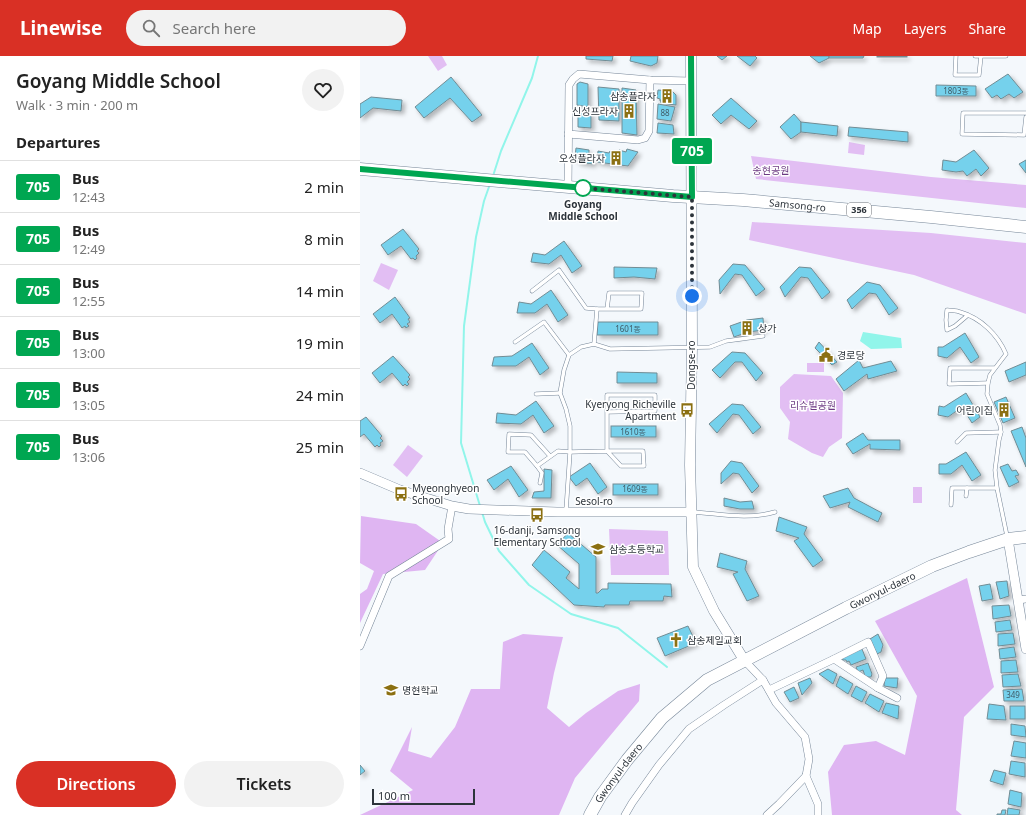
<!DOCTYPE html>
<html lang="en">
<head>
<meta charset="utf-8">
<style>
  :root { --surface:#fff; --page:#f2f2f2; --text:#222; --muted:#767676; --line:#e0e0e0; --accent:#d93025 }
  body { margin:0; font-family:"Noto Sans","Noto Sans KR",sans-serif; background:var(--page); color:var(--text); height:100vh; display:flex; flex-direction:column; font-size:15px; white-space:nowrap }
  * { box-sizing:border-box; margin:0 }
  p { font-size:13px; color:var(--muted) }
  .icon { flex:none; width:22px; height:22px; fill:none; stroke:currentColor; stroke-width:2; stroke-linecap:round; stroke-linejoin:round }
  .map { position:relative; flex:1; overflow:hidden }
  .side { display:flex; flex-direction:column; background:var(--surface); width:360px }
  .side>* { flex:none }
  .badge { padding:0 8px; border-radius:3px; font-size:14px; line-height:26px }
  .scale { position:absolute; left:12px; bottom:10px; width:103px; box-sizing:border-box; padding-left:4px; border:2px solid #2d343b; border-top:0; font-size:11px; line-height:14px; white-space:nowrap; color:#2d343b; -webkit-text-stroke:3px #fff; paint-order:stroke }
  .you { position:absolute; width:20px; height:20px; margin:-10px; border:3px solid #fff; border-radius:50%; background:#1a73e8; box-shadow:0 0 0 6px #1a73e833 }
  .map>.badge { position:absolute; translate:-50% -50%; box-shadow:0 0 0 2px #fff }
  h2 { padding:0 16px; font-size:15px; line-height:36px }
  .round { display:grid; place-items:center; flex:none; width:42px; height:42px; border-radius:21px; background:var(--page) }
  .overview { display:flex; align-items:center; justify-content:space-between; height:68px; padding:0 16px }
  h1 { font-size:19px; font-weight:600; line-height:30px }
  .action { display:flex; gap:8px; margin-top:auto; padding:8px 16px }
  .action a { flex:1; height:46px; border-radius:24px; background:var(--accent); color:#fff; font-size:16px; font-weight:600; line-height:46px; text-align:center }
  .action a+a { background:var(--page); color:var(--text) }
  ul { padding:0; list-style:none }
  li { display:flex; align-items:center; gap:12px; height:52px; padding:0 16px; border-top:1px solid var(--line) }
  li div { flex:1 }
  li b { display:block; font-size:15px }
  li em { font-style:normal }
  li .badge { min-width:44px; font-weight:700; text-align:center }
  header { display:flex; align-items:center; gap:24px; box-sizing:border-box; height:56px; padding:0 20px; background:var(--accent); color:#fff }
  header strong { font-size:19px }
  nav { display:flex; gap:22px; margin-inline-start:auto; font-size:14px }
  .search { width:280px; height:36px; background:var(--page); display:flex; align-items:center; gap:10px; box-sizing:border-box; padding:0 14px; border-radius:22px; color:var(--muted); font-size:15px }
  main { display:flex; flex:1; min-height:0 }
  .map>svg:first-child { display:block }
</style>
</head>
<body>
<header>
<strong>Linewise</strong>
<div class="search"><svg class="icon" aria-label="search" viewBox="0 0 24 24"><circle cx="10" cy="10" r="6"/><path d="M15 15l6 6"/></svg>Search here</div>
<nav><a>Map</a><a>Layers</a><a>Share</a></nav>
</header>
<main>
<section class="side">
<div class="overview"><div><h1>Goyang Middle School</h1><p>Walk · 3 min · 200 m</p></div><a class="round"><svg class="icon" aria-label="heart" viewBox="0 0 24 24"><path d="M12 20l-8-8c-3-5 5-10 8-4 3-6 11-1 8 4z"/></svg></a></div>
<h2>Departures</h2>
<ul>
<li><span class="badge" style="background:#00a651;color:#fff">705</span><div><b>Bus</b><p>12:43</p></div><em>2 min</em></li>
<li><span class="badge" style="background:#00a651;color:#fff">705</span><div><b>Bus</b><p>12:49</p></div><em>8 min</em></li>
<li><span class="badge" style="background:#00a651;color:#fff">705</span><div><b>Bus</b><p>12:55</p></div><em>14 min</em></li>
<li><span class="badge" style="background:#00a651;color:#fff">705</span><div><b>Bus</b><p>13:00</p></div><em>19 min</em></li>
<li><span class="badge" style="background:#00a651;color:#fff">705</span><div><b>Bus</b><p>13:05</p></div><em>24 min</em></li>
<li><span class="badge" style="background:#00a651;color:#fff">705</span><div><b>Bus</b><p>13:06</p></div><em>25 min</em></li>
</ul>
<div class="action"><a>Directions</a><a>Tickets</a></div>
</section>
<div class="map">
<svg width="666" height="759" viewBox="0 0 666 759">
  <defs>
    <filter id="shadow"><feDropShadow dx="3" dy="3" stdDeviation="2" flood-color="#0004"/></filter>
  </defs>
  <rect width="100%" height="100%" fill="#f4f8fc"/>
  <g fill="#e2bef3">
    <polygon points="68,0 82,0 87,9 78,15"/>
    <polygon points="489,86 505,89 504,99 488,97"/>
    <polygon points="391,100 571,121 666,129 666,152 396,123"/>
    <polygon points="392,166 571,177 666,187 666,258 554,219 389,184"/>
    <polygon points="21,207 38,214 29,234 13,225"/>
    <rect x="447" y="307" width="17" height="9"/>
    <polygon points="434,318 471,320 483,337 482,382 469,391 463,401 452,397 428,383 430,366 420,352 420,331"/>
    <polygon points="48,389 63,400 47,421 33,409"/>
    <rect x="553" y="431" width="9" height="16"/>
    <polygon points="249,473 308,475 309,519 251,519"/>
  </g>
  <g fill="#dfb5f2">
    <polygon points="1,460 56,468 83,487 65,514 23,518 0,567 0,538 7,533 14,515 0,507"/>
    <polygon points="607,522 634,631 604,661 596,754 602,759 472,759 468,716 484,689 516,685 545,699 557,640 515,565"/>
    <polygon points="163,578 203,581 194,617 187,652 209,671 226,657 258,635 280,628 279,645 215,722 199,759 0,759 53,734 30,715 52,671 48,695 71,702 95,671 111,633 140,633 143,586"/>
  </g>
  <polygon fill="#91f5ea" points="503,276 541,282 542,292 511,293 500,285"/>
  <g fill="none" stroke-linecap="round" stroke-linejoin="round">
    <g stroke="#91f5ea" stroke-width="2">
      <polyline points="133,120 141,95 172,22 178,0"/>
      <polyline points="120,450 101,387 104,270 116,181 124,145 130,128"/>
      <polyline points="122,456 125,466 139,495 169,529 211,558 258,572 307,611"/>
    </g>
  </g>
  <g fill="#75d1ec" stroke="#718c94" filter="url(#shadow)">
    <polygon points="226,0 253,0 252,5 226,3"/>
    <polygon points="271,0 298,0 297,7 291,10 270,5"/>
    <polygon points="357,0 367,0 362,4"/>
    <polygon points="377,0 395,0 397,2 390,10"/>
    <polygon points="450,0 469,0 469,2 459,7"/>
    <polygon points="469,0 504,0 503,2 469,2"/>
    <rect x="517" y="0" width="30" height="1"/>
    <polygon points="648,18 663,36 654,42 649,38 641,43 637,39 632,42 625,33"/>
    <polygon points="91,21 122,59 112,66 90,42 64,62 55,51"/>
    <polygon points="220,26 228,28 228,51 217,49 217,28"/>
    <polygon points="576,29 616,30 616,40 576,40"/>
    <polygon points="238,31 259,33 259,65 239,64"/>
    <polygon points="262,32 276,34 277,79 262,77"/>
    <polygon points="298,34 312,35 316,39 316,49 301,47 301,45 300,45 300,43 297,42"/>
    <polygon points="11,41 42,44 41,55 13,52 0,62 0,48"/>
    <polygon points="371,42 397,65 389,73 371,59 361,68 352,59"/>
    <polygon points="298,48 315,51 311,65 297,63"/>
    <polygon points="218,56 231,57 231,72 218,71"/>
    <polygon points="434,58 441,66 441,76 431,83 420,71"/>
    <polygon points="441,66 478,70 477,80 441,76"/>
    <polygon points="298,67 313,69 314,78 297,77"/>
    <polygon points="489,71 548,76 548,86 488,80"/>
    <polygon points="216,92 229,94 229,100 234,100 233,108 218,106 215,101"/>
    <polygon points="267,93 278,96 268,110 237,106 238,95 249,97 250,95 259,97 259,94 266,96"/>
    <polygon points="614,94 629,112 621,120 616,113 607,120 603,115 596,116 582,114 583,104 596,106"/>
    <polygon points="666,104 666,117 659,108"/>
    <polygon points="43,173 59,193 57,195 59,197 56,200 57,202 55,204 53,202 51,203 41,190 28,199 21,189"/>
    <polygon points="204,185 222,210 212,217 201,199 189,208 171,206 173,197 185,199"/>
    <polygon points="373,208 385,209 405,233 396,240 382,219 375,218 360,238 359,224"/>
    <polygon points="254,211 297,212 295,223 274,221 254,222"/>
    <polygon points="439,211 451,212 470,236 462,243 448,222 441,221 425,241 420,231"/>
    <polygon points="507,226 520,229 538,252 529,259 516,238 509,237 492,253 487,244"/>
    <polygon points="191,234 208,259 198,266 187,248 175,257 157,257 159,246 171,248"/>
    <polygon points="35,241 50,262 48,263 50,266 47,268 49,270 46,272 45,270 42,272 32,258 20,267 13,258"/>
    <polygon points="403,262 404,274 388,276 374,281 370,270 387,264"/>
    <polygon points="238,266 298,266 298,279 237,279"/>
    <polygon points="605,277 619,301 611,307 600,291 587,302 578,300 578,291 583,291"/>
    <polygon points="459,286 477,306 472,309 455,292"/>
    <polygon points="172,287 189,312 180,319 169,301 156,310 132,310 134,301 152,300"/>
    <polygon points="372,296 385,297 403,317 396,325 382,306 375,306 360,322 352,314"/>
    <polygon points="33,300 50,319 48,321 50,323 47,326 49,328 47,330 45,328 43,330 32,317 20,327 12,317"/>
    <polygon points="499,304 503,312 531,305 537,315 508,323 507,318 484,335 476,323"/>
    <polygon points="666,306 666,319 649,326 645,315"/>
    <polygon points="257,316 297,317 297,327 257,327"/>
    <polygon points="606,337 620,361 612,367 602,351 588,361 578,359 579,350 584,351"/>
    <polygon points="646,341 655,362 643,367 634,346"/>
    <polygon points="176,345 194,370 184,377 173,359 161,368 136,367 137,357 156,359"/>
    <polygon points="372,348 383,349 401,371 393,378 379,359 373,358 357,377 349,368"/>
    <polygon points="6,361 22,380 20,382 23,385 20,387 21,389 19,391 17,389 15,391 4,378 0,381 0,365"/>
    <rect x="251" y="370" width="45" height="11"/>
    <polygon points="662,371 666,382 666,411 651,375"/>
    <polygon points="503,377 508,384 540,384 540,394 510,393 510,388 493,398 486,388"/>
    <polygon points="606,396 621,419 612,425 602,409 591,418 579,418 579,408 586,408"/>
    <polygon points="371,405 382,407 399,430 392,437 379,418 373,417 361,428 361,417"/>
    <polygon points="230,407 247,431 238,438 227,422 216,430 209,421"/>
    <polygon points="648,408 652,415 656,414 659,419 655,420 659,426 649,431 640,411"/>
    <polygon points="151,410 168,434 159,441 148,423 134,434 127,424"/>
    <polygon points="184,413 192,414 191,442 172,442 174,436 184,435"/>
    <rect x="253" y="428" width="45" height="11"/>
    <polygon points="488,432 494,442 522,457 518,466 488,451 490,446 470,452 463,440"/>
    <polygon points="364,442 380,446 392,445 394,453 380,453 364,450"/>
    <polygon points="419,461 447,471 444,478 463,504 453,511 434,485 439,482 416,475"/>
    <polygon points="208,477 236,501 236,537 238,537 242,533 248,533 248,527 311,528 312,541 304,540 303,545 270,545 269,549 245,549 244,551 214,549 172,509 184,494 210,516 206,522 219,533 219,508 197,489"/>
    <polygon points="360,497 387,505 385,513 399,540 387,545 373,518 378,516 357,511"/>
    <polygon points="647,525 649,540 640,543 636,526"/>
    <polygon points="630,528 633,543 622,545 619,530"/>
    <polygon points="649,549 651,560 633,563 632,550"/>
    <polygon points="650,564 652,574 636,576 635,566"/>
    <polygon points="328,570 336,587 305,600 297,582"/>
    <polygon points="653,577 655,588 638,590 638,578"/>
    <polygon points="518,578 523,589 521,596 517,598 510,583"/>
    <polygon points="654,591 656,601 640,603 639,593"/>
    <polygon points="502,593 506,603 491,609 489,605 487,606 486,604 483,604 481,601"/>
    <polygon points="656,604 658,616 641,617 641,605"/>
    <polygon points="508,607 512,618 511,621 508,621 505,620 503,614 498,616 496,611"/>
    <polygon points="468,613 477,618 473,628 459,618"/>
    <polygon points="658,618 661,630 643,631 642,619"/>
    <polygon points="480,620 493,628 488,638 476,630"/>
    <polygon points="450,622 452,627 442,639 438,627"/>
    <polygon points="525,622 538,622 537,632 524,630"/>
    <polygon points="496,630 507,636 502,646 491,640"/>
    <polygon points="434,631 439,642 430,646 424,636"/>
    <polygon points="662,633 664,645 644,645 643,634"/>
    <polygon points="510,638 524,645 519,656 505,647"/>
    <polygon points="526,647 539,650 538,663 522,657"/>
    <polygon points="629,648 644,650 646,664 627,663"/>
    <rect x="650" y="650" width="15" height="13"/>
    <polygon points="651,668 665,670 666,681 651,679"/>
    <polygon points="654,685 666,687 666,702 651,700"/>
    <polygon points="651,705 665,707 665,721 649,718"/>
    <polygon points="0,709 5,715 0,719"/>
    <polygon points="634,714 646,717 643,729 630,725"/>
    <polygon points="650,734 662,737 661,751 648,748"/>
    <polygon points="648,752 660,754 659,759 647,759"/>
    <polygon points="642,754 646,754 645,759 637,759 637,758 641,758"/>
  </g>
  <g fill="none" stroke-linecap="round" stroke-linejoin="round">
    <defs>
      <g id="service">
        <polyline points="596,0 595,19 619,19 621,0"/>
        <polyline points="615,0 646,0"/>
        <polyline points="666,57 603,57 602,78 664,79 666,61"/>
        <polyline points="172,235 199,214 226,252 237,253 281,253 282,237 249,237 247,253"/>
        <path d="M608 259 595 270 587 274 586 264 587 254C591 255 596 254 600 256 621 262 638 279 646 298L630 319 628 327 627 338 640 369 641 376 639 384 635 414 637 432 647 480"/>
        <polyline points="155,286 184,266 209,299"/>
        <polyline points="234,288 237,253"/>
        <polyline points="628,327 589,328 590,312 634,312"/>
        <polyline points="176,338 200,337"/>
        <polyline points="597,386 606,377 641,376"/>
        <polyline points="177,410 198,395 210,396 247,395 283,395 284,410 261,410 247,395 247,339 295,339 295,355 247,356"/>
        <polyline points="180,427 182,417 177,410 165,396 148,396 149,378 171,379 190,400"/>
        <polyline points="606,440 607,432"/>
        <polyline points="591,449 592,432 637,432"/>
        <polyline points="206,455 210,396 210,370 206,353 200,337 204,314 209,299 221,291 234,288 250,293 350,291 366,285 403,280"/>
        <path d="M333 456C362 458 387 464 415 456"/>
      </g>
      <g id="minor">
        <polyline points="208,78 278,84 285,82 289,75 290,24"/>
        <polyline points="208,131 209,29 213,23 219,18 290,24 331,25"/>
        <polyline points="658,544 666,543"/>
        <polyline points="0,590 29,520 89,483 88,473 92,450"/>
        <polyline points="474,603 508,586 523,620 518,632"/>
        <polyline points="384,604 403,624 416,647 445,681 449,703 446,720 419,748 407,759"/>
        <polyline points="409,634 474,603 518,632 537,642"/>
        <polyline points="446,720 458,748 458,759"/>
        <polyline points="265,759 272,747 299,709 329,673 364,649 403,624"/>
      </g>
      <g id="tertiary">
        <polyline points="0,417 40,434 92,450 109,453 197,456 331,456"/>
        <polyline points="648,483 666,593"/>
      </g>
      <polyline id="secondary" points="331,0 332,291 330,409 333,511 354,555 384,604"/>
      <g id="primary">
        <path id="s1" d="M0 113 313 140 383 144 571 161 666 171"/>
        <path id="s2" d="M230 759 240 741 267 704 302 662 347 624 486 552 572 510 609 496 648 483 666 481"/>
      </g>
    </defs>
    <use href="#service" stroke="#768698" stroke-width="4.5"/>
    <use href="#minor" stroke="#768698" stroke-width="8"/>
    <use href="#tertiary" stroke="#768698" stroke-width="10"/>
    <use href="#secondary" stroke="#768698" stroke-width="11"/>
    <use href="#primary" stroke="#768698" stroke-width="13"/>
    <use href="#service" stroke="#fff" stroke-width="3.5"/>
    <use href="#minor" stroke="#fff" stroke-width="7"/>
    <use href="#tertiary" stroke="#fff" stroke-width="9"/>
    <use href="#secondary" stroke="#fff" stroke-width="10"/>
    <use href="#primary" stroke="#fff" stroke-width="12"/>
  </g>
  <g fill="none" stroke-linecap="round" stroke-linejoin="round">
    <defs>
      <polyline id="line" points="0,113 332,141 331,0"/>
    </defs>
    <use href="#line" stroke="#fff" stroke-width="9"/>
    <use href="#line" stroke="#00a651" stroke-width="6"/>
    <polyline stroke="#2d343b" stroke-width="4" stroke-dasharray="0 7.2" points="223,132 222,132 332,141 332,240"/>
  </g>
  <defs>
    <symbol id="building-bare" viewBox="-9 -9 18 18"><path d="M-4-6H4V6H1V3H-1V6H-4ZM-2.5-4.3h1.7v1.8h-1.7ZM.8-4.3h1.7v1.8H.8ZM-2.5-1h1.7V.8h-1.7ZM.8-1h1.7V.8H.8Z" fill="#8b7012" stroke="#fff" stroke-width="2.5" paint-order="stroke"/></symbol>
    <symbol id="civic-bare" viewBox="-9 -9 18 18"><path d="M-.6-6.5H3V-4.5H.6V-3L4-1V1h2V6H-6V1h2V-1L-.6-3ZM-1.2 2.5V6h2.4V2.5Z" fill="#8b7012" stroke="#fff" stroke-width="2.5" paint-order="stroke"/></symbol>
    <symbol id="bus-bare" viewBox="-9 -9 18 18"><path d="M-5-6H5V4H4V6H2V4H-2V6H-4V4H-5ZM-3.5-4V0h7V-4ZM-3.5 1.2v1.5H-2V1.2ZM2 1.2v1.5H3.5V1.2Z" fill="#8b7012" stroke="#fff" stroke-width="2.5" paint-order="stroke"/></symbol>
    <symbol id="school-bare" viewBox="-9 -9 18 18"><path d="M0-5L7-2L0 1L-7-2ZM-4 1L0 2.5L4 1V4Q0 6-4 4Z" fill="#8b7012" stroke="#fff" stroke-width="2.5" paint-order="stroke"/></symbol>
    <symbol id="church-bare" viewBox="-9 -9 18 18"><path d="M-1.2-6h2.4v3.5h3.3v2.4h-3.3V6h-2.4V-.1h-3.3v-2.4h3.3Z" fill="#8b7012" stroke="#fff" stroke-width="2.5" paint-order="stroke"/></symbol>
  </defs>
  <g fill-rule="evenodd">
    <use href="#building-bare" x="297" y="30" width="20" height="20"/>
    <use href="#building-bare" x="259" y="45" width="20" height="20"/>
    <use href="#building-bare" x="246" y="92" width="20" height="20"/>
    <use href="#building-bare" x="377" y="262" width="20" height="20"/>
    <use href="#civic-bare" x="456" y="289" width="20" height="20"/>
    <use href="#bus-bare" x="317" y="344" width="20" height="20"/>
    <use href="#building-bare" x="634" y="344" width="20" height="20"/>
    <use href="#bus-bare" x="31" y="428" width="20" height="20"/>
    <use href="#bus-bare" x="167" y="449" width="20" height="20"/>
    <use href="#school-bare" x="228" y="483" width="20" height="20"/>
    <use href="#church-bare" x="306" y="574" width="20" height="20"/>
    <use href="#school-bare" x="21" y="624" width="20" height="20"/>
  </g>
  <circle fill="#fff" stroke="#00a651" stroke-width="2" cx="223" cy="132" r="8"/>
  <g text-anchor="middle" stroke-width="3" stroke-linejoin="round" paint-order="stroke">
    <g font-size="8" fill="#3f5b67">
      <text x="596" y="38">1803동</text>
      <text x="305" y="60">88</text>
      <text x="268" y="276">1601동</text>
      <text x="273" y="379">1610동</text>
      <text x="275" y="436">1609동</text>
      <text x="653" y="642">349</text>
    </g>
    <rect fill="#fff" stroke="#6c7176" stroke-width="1" x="487" y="147" width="24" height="14" rx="3"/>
    <g font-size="9" font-weight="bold" fill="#2d343b">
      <text x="499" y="157">356</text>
    </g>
    <g font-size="10" fill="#2d343b" stroke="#fff" text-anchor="start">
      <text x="296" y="44" text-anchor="end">삼송플라자</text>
      <text x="258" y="59" text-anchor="end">신성프라자</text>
      <text x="245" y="106" text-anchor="end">오성플라자</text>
      <text x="398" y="276">상가</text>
      <text x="477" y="303">경로당</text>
      <text x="316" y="352" text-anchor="end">Kyeryong Richeville<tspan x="316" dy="12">Apartment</tspan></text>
      <text x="633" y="358" text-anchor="end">어린이집</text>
      <text x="52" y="436">Myeonghyeon<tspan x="52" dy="12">School</tspan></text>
      <text x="177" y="478" text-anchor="middle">16-danji, Samsong<tspan x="177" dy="12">Elementary School</tspan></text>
      <text x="249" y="497">삼송초등학교</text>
      <text x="327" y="588">삼송제일교회</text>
      <text x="42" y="638">명현학교</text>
    </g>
    <g font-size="10" fill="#6c3a82" stroke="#fff">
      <text x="411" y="118">송현공원</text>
      <text x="453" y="353">리슈빌공원</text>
    </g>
    <g font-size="10" font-weight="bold" fill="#2d343b" stroke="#fff">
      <text x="223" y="152">Goyang<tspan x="223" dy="12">Middle School</tspan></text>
    </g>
    <g font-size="10" fill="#2d343b" stroke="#fff">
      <text dy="4" stroke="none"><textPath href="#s1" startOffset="439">Samsong-ro</textPath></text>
      <text transform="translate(331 309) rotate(-90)" y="4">Dongse-ro</text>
      <text x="234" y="449">Sesol-ro</text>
      <text dy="4" stroke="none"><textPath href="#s2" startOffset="377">Gwonyul-daero</textPath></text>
      <text dy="4" stroke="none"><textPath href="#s2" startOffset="51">Gwonyul-daero</textPath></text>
    </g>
  </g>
</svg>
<div class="scale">100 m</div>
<div class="you" style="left:332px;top:240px"></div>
<b class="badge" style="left:332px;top:95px;background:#00a651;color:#fff">705</b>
</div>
</main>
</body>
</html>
